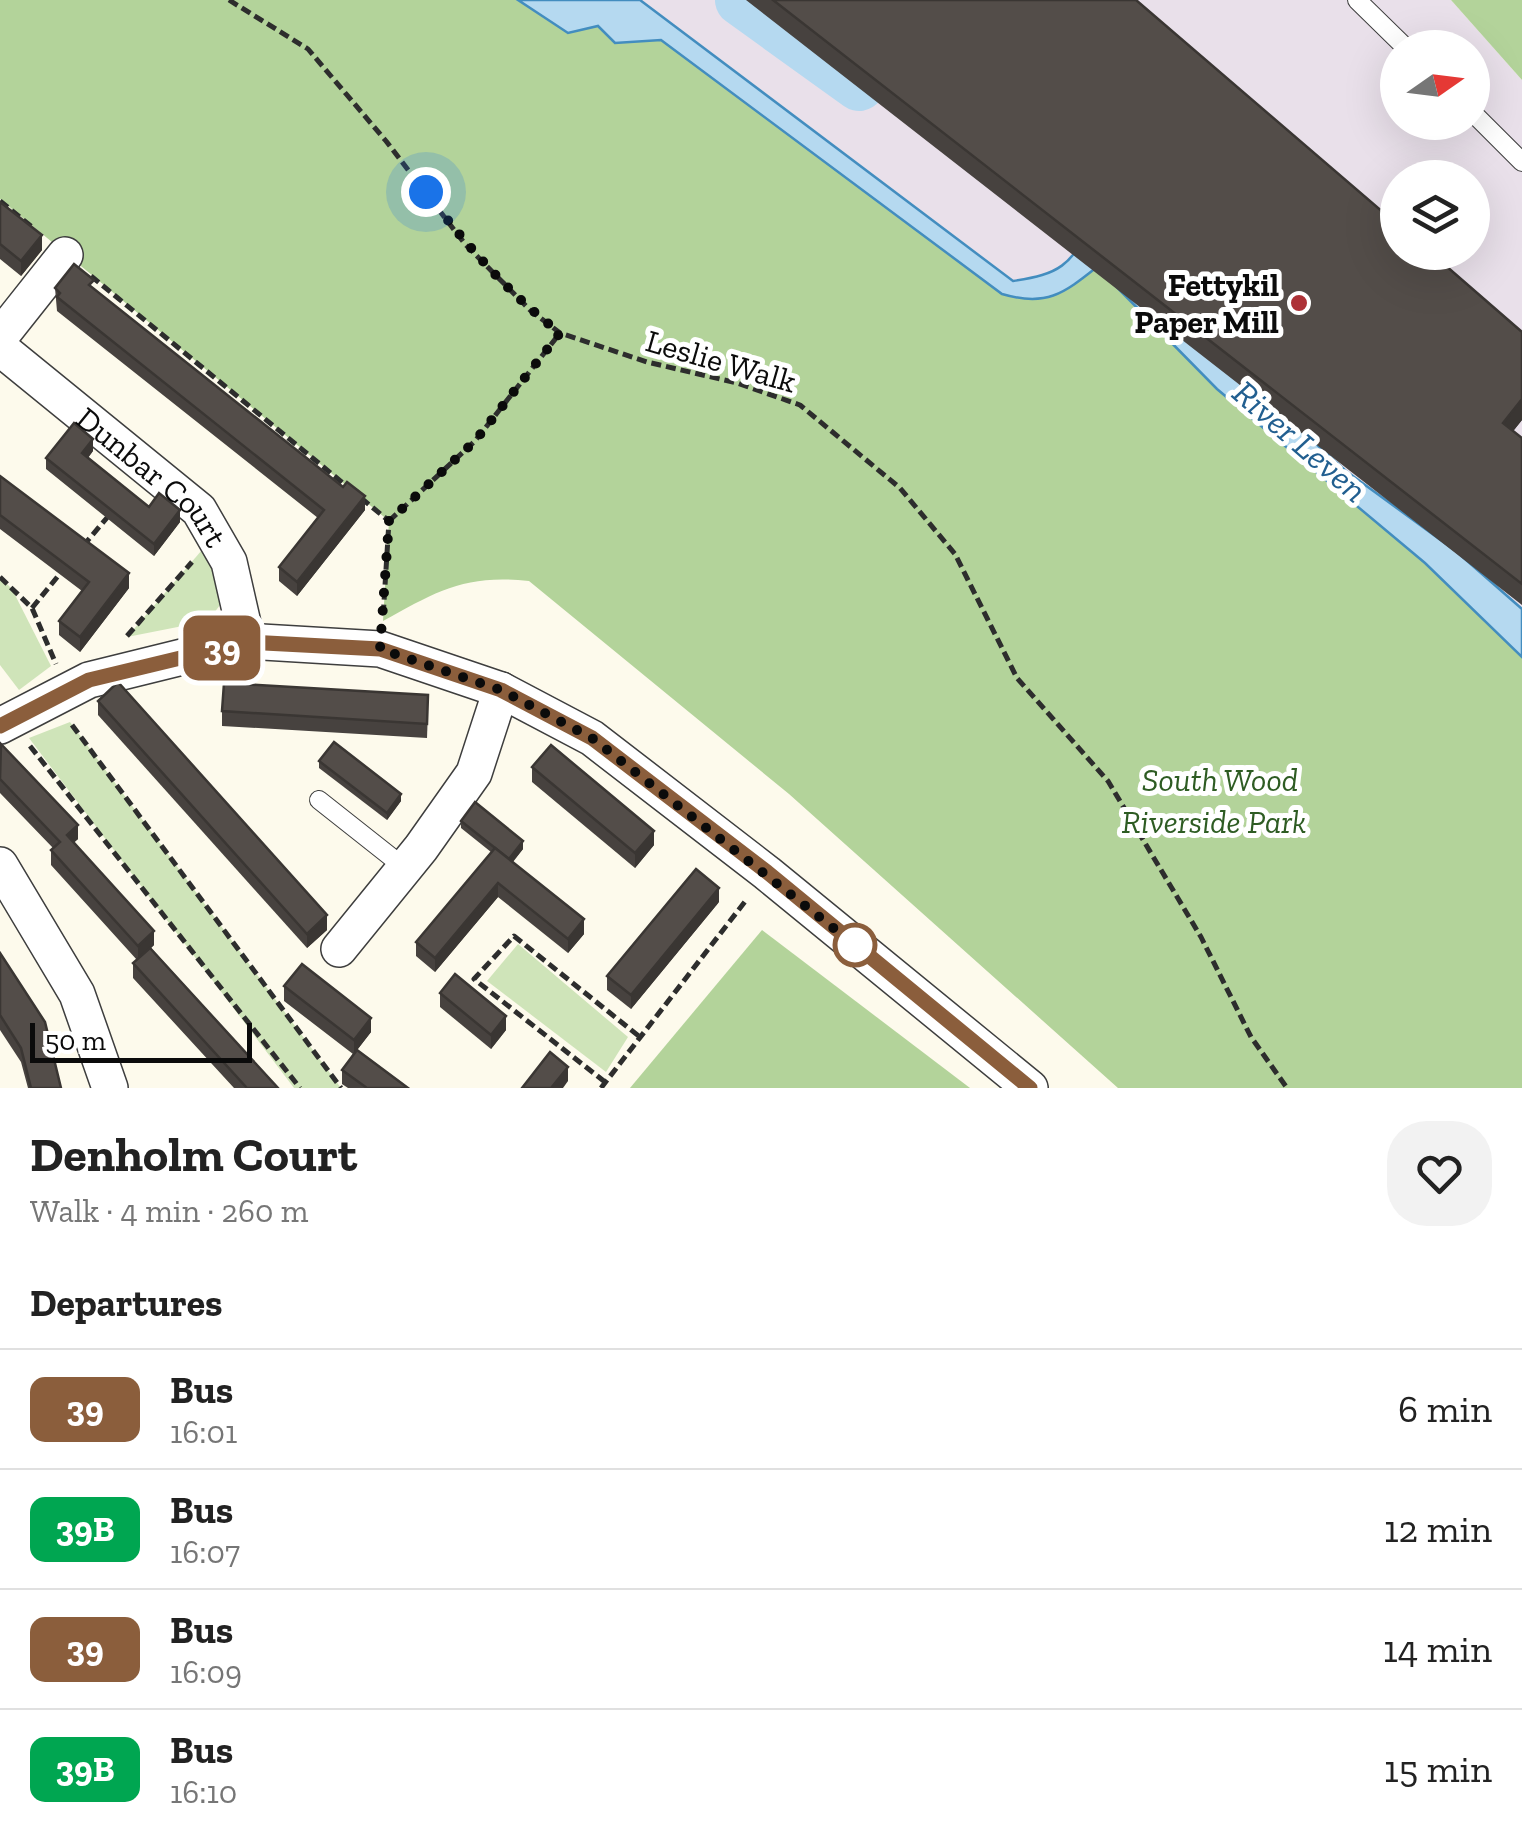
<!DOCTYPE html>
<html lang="en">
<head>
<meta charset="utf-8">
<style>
  :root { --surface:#fff; --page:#f2f2f2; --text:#222; --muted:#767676; --line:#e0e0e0 }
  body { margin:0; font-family:"Zilla Slab",serif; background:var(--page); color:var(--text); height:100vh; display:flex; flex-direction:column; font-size:38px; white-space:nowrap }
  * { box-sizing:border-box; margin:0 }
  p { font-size:32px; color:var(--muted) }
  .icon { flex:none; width:55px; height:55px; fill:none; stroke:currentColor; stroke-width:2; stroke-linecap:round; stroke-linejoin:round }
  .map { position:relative; height:1088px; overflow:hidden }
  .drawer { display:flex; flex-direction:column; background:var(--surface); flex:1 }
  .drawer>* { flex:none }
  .badge { padding:0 20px; border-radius:15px; font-size:35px; line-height:65px }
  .needle { width:65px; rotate:76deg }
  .controls { position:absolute; left:1380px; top:30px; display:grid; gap:20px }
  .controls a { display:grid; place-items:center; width:110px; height:110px; border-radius:50%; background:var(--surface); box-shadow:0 10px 40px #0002; font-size:50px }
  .scale { position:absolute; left:30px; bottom:25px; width:222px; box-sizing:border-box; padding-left:10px; border:5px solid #0b0b0b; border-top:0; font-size:28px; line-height:35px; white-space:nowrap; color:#0b0b0b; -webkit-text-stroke:8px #fff; paint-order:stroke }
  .you { position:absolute; width:50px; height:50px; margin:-25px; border:8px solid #fff; border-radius:50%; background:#1a73e8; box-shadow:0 0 0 15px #1a73e833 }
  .map>.badge { position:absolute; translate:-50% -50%; box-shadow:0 0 0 5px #fff }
  h2 { padding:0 30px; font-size:38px; line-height:90px }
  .round { display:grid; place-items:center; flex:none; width:105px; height:105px; border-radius:40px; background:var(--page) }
  .overview { display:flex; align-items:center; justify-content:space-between; height:170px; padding:0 30px }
  h1 { font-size:48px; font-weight:800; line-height:75px }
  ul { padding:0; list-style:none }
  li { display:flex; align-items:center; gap:30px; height:120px; padding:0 30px; border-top:2px solid var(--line) }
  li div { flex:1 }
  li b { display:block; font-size:38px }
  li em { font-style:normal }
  li .badge { min-width:110px; font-weight:700; text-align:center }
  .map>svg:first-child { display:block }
</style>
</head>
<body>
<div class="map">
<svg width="1522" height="1088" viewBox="0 0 1522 1088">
  <rect width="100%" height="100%" fill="#fdfaec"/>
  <path fill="#e9e0ea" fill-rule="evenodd" d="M476 0H1451L1522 80V723ZM1398 48H1472V122H1398ZM1398 178H1472V252H1398Z"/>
  <g fill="#cfe4b9">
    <polygon points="208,543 229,593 208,621 127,637"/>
    <polygon points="0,577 12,589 51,666 19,690 0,665"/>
    <polygon points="70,722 341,1088 294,1088 29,738"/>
    <polygon points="518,944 628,1037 606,1072 487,981"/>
  </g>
  <g fill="#b3d39a">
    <path d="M0 0H518L598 26 615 43 660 39 1002 294C1041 305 1067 294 1097 266L1217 389 1425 563 1522 657V1088H1118L789 794 529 581C465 574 437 591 383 621L389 521 0 199Z"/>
    <polygon points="1451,0 1522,0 1522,80"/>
    <polygon points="762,930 970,1088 630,1088"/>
  </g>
  <path fill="#b5d9f0" stroke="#438dbf" stroke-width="2.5" d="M518 0H640L1013 281C1060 274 1070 266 1092 224L1254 388 1346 471 1457 552 1522 609V657L1425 563 1217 389 1097 267C1063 294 1046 307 1002 294L661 40 615 43 598 26 568 33Z"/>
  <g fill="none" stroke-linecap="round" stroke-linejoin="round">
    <polyline stroke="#b5d9f0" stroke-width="52" points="741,0 859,85"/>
    <defs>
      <g id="lane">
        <polyline points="1357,0 1406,48"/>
        <polyline points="1472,112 1522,162"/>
        <polyline points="319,800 405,868"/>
      </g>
      <g id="street">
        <polyline points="0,337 65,255"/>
        <path id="s1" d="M0 348 199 510 229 562 247 641"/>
        <polyline points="0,726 89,680 247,641 380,649 501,690 592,738 767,873 1030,1088"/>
        <polyline points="0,865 77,994 110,1088"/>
        <polyline points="339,949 421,848 474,773 501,690"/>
      </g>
    </defs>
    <use href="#lane" stroke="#3e3e3e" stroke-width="20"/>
    <use href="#street" stroke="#3e3e3e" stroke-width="38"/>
    <g stroke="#2d2d2d" stroke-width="5" stroke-dasharray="10 5" stroke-linecap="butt">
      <polyline points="229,0 308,49 386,141 465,244 530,310 560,333 647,362 737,383 800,405 900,488 955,554 1017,678 1108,781 1201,937 1251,1037 1287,1088"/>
      <polyline points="0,201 32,227"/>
      <polyline points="91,276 349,488"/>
      <polyline points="361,498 389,521 383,618"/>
      <polyline points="389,521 475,441 560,333"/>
      <polyline points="83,546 111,513"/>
      <polyline points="0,577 32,608 56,664"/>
      <polyline points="32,608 63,570"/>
      <polyline points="127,636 192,562"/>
      <polyline points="72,725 341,1088"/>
      <polyline points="30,746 300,1088"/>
      <polyline points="605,1082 474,979 514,936 640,1037"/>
      <polyline points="601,1088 747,899"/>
    </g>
    <use href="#lane" stroke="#fff" stroke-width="18"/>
    <use href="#street" stroke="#fff" stroke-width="35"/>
  </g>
  <g fill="#47423f">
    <polygon points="746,0 1136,0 1522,332 1522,420 1513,431 1522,438 1522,605"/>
    <polygon points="0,202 42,250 21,276 0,259"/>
    <polygon points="55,288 94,289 365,510 297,596 279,581 279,567 318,518 57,311"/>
    <polygon points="93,451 88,458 149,507 180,522 154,556 46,469 46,458"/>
    <polygon points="0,476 129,588 80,652 59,635 59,621 82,591 0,529"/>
    <polygon points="98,701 327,930 307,948 98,715"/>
    <polygon points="428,710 427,738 222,726 222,711"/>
    <polygon points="0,746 78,839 74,842 154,945 151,948 278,1088 234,1088 133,978 133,963 137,960 51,865 51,850 53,848 0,793"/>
    <polygon points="319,761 401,801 387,820 319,768"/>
    <polygon points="532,767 654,845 635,868 532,782"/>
    <polygon points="461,821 523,849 513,862 584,934 568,953 498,897 435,972 416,956 416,942 491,852 461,828"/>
    <polygon points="719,902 631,1009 607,990 607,976"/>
    <polygon points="0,953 61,1088 28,1088 21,1062 0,1030"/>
    <polygon points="284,986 371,1032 357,1050 408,1088 348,1088 342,1084 342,1070 353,1054 284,1001"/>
    <polygon points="440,993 506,1030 491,1049 440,1007"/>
  </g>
  <g fill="#3a3633">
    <polygon points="42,235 42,250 21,276 21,261"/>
    <polygon points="1522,399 1522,420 1503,444 1503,423"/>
    <polygon points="93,439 93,451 82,465 82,453"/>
    <polygon points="365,496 365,510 297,596 297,582"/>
    <polygon points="180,510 180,522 154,556 154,544"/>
    <polygon points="129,573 129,588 80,652 80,637"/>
    <polygon points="401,794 401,801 387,820 387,813"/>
    <polygon points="78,825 78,839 67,849 67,835"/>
    <polygon points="654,831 654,845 635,868 635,853"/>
    <polygon points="523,841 523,849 509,866 509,859"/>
    <polygon points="498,883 498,897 435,972 435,958"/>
    <polygon points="719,888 719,902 631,1009 631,995"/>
    <polygon points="327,915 327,930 307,948 307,934"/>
    <polygon points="584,919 584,934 568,953 568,939"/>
    <polygon points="154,931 154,945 138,960 138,946"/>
    <polygon points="506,1016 506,1030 491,1049 491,1035"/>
    <polygon points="371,1018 371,1032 354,1054 354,1040"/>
    <polygon points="568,1067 568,1081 563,1088 551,1088"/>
  </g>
  <g fill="#534d49" stroke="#3a3633" stroke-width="2.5">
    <polygon points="773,0 1136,0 1398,225 1398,252 1430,252 1522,332 1522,399 1503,423 1522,438 1522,584"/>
    <polygon points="0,202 42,235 21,261 0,244"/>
    <polygon points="74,264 94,280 89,285 343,487 347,482 365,496 297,582 279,567 324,510 57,297 60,293 55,288"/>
    <polygon points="74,423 93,439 82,453 149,507 159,493 180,510 154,544 46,458"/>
    <polygon points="0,476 129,573 80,637 59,621 89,582 0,515"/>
    <polygon points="118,682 327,915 307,934 98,701"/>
    <polygon points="224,683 428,695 427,724 222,711"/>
    <polygon points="334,742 401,794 387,813 319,761"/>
    <polygon points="1,744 78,825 67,835 154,931 138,946 51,850 60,842 0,779"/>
    <polygon points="551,745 654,831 635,853 532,767"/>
    <polygon points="475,802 523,841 509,859 461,821"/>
    <polygon points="495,848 584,919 568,939 498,883 435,958 416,942"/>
    <polygon points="696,869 719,888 631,995 607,976"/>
    <polygon points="150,948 278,1088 247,1088 133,963"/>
    <polygon points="0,953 45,1022 61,1088 31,1088 21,1048 0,1015"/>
    <polygon points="302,964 371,1018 354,1040 284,986"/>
    <polygon points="455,974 506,1016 491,1035 440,993"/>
    <polygon points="357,1050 408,1088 367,1088 342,1070"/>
    <polygon points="550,1052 568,1067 551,1088 522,1088"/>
  </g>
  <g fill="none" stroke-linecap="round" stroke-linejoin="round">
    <defs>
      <polyline id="line" points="0,726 89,680 247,642 380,649 501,690 592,738 767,872 1030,1088"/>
    </defs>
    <use href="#line" stroke="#fff" stroke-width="22"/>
    <use href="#line" stroke="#8b5e3c" stroke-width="15"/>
    <path stroke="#0b0b0b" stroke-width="10" stroke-dasharray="0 18" d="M426 192C466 245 508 293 560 333L475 441 389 521 380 649 501 690 592 738 855 945"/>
  </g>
  <circle fill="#ad3237" stroke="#fff" stroke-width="4" cx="1299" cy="303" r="10"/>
  <circle fill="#fff" stroke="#8b5e3c" stroke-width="5" cx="855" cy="945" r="20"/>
  <g text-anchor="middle" stroke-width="10" stroke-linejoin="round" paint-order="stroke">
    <g font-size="32" font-weight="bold" fill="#0b0b0b" stroke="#fff" text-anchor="end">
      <text x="1279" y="296">Fettykil<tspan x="1279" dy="37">Paper Mill</tspan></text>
    </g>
    <g font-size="32" fill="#0b0b0b" stroke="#fff">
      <text transform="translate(721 361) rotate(16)" y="11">Leslie Walk</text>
      <text dy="11" stroke="none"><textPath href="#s1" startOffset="200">Dunbar Court</textPath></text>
    </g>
    <g font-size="32" font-style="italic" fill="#2e5c23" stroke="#fff">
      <text x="1220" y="791">South Wood</text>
      <text x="1214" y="833">Riverside Park</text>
    </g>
    <g font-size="35" font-style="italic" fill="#225f90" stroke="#fff">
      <text transform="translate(1300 441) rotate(41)" y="12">River Leven</text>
    </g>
  </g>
</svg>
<div class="controls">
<a><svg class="needle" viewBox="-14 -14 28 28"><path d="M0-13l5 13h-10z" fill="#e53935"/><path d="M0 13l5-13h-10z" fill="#767676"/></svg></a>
<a><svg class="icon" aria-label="layers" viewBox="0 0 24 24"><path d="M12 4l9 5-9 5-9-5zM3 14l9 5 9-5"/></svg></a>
</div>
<div class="scale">50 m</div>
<div class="you" style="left:426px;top:192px"></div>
<b class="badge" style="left:222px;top:648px;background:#8b5e3c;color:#fff">39</b>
</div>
<section class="drawer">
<div class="overview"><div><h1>Denholm Court</h1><p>Walk · 4 min · 260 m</p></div><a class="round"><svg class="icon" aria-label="heart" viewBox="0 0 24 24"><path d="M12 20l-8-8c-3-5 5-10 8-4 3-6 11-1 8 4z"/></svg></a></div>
<h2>Departures</h2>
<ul>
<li><span class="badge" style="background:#8b5e3c;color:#fff">39</span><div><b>Bus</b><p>16:01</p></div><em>6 min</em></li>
<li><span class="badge" style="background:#00a651;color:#fff">39B</span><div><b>Bus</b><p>16:07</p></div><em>12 min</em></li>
<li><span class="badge" style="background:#8b5e3c;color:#fff">39</span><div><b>Bus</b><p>16:09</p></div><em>14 min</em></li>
<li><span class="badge" style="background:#00a651;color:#fff">39B</span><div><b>Bus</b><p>16:10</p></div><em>15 min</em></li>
</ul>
</section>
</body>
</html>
